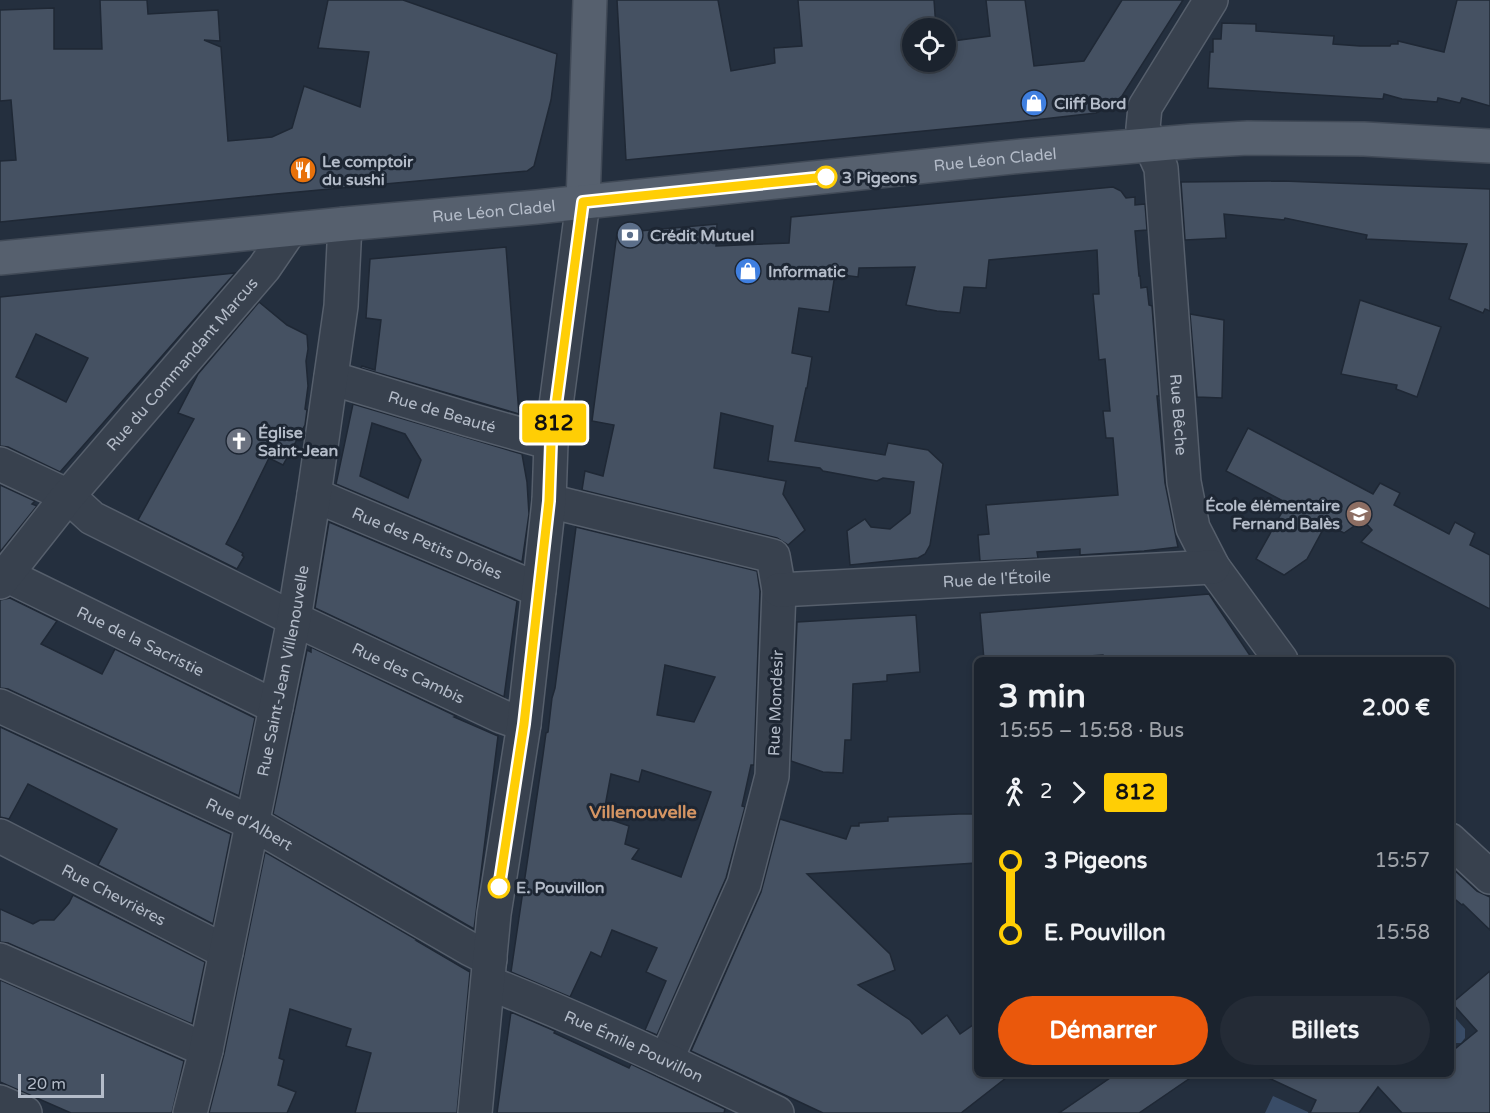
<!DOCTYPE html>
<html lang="fr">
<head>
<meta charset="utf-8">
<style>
  :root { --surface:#1b232e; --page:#242b36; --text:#f1f3f6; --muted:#a0a4aa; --line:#39404a; --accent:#ea580c }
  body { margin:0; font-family:"Varela Round",sans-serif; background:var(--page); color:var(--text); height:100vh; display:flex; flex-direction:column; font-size:22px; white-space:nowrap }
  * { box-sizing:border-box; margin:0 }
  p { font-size:20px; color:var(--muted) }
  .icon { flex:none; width:33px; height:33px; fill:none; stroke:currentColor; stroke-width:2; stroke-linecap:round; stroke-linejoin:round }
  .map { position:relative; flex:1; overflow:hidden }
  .drawer { position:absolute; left:974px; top:657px; width:480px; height:420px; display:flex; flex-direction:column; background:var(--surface); border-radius:9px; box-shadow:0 3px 9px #0003,0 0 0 2px var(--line) }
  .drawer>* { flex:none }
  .badge { padding:0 12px; border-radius:4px; font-size:21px; line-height:39px }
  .fabs { position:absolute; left:902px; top:18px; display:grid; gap:12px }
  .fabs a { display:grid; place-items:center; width:54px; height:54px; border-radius:50%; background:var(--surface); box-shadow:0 3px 9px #0003,0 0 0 2px var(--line); font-size:30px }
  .scale { position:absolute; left:18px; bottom:15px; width:86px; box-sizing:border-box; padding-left:6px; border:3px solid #b4bcc9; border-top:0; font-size:16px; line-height:21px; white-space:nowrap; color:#b4bcc9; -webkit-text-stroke:4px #1d2633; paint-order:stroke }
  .map>.badge { position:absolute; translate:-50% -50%; box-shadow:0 0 0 3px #fff }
  .legs { display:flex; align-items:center; gap:9px; height:66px; padding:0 24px; font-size:20px }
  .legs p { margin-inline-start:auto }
  .overview { display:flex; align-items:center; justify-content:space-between; height:102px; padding:0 24px }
  h1 { font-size:33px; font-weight:700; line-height:45px }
  .cta { display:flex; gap:12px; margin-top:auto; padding:12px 24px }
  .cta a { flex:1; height:69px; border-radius:36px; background:var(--accent); color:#fff; font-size:24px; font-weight:700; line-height:69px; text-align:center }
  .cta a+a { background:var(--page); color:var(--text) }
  ul { padding:0 24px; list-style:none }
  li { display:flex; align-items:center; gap:21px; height:72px; font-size:22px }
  li i { display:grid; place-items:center; width:9px; height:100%; margin:0 8px; background:currentColor }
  li i::after { content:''; width:15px; height:15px; margin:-8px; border:4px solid; border-radius:50%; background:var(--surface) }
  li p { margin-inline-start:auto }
  li:first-child i { background:linear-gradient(#0000 50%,currentColor 0) }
  li:last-child i { background:linear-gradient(currentColor 50%,#0000 0) }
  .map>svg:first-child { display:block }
</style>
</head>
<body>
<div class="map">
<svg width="1490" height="1113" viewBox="0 0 1490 1113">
  <rect width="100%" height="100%" fill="#242f3e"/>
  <g fill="#394c67">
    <polygon points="1450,1012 1465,1029 1465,1038 1461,1043 1451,1043"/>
    <polygon points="1273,1096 1308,1112 1308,1113 1265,1113"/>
  </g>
  <g fill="#455162" stroke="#1f2835" stroke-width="1.5" fill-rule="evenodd">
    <polygon points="100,0 147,0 148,14 218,10 220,41 204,40 221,47 228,141 272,137 292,128 304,86 360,107 369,52 318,48 328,0 403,0 557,54 551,100 534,166 527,171 276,194 0,222 0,161 16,160 11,100 0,101 0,10 54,8 54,49 102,49"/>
    <polygon points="617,0 718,0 731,71 775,63 774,48 802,46 798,0 934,0 936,28 912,28 912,62 945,62 945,42 990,36 986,0 1025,0 1034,66 1084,61 1122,0 1183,0 1122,96 1107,108 1096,113 1016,122 626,160"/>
    <polygon points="1457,0 1490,0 1490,106 1462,98 1460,103 1438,98 1437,102 1402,99 1384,94 1383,99 1208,88 1210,52 1213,52 1213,39 1221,39 1222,23 1256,24 1256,31 1334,36 1333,44 1360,46 1390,46 1391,44 1398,44 1398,41 1444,52"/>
    <polygon points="1283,181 1490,189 1490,311 1485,309 1483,313 1449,299 1467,244 1366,239 1367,235 1285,218 1284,220 1224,214 1226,238 1185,240 1181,182"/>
    <polygon points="1113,187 1121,191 1126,198 1135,197 1135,205 1145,204 1147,230 1135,231 1139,276 1140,276 1141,288 1147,287 1149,305 1152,306 1159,396 1157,396 1165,483 1178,547 1144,551 1080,555 1080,549 1037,552 1038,558 980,561 978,535 989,534 986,505 1118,495 1113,438 1106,438 1103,411 1110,411 1105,359 1099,360 1093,294 1099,294 1097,250 989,260 986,288 964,287 960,313 937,311 906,305 915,267 859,268 858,277 835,274 829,312 799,308 792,353 812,357 807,388 806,388 795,441 885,455 888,443 928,450 943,464 930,545 925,554 918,558 850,565 847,531 865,519 871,527 890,529 910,513 914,482 883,478 877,481 823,471 820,468 768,461 773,426 721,413 714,468 786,481 783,494 805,530 788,545 777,538 582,490 585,471 603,476 614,425 592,421 617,233 717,224 716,246 789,243 791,217"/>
    <polygon points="506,247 519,414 361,368 362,366 375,370 381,320 366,318 370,259"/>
    <path d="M235 273 60 472 8 447 0 446V297ZM36 334 88 358 66 402 16 377Z"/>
    <polygon points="1360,300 1441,327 1417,397 1396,389 1397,385 1341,374"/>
    <polygon points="259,302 287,325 307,335 308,349 306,361 308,386 305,409 307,410 305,425 283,465 269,458 239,519 226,544 243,553 242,555 244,557 237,569 138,520 194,419 178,413 198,374"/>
    <polygon points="1190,314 1224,320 1222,398 1197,397"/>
    <path d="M353 404 522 454 527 482 529 514 522 562 336 484ZM372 423 405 434 421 460 408 498 360 476Z"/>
    <polygon points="1248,428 1373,494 1380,483 1400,493 1394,505 1449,534 1455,522 1475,533 1470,545 1490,555 1490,609 1361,542 1372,530 1363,520 1344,533 1326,524 1307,559 1284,575 1256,559 1287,503 1226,471"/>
    <polygon points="0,485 35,501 32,504 37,506 0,552"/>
    <polygon points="329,522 517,601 504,697 315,608"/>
    <path d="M576 527 757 571 760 591 754 765H751L742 806 745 807 726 878 657 1035 645 1030 666 981 646 972 657 948 612 930 601 957 591 952 570 997 511 972 543 755 546 733 548 732 552 698 555 688ZM665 665 715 677 694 722 657 715ZM642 770 711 792 681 877 632 859 639 849 625 844 629 826 603 817 611 774 639 782Z"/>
    <polygon points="1209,594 1253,660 1185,660 1184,657 1148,660 1147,658 1104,660 1103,655 1060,658 1060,660 984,660 980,613"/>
    <polygon points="10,598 57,621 41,644 102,674 115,649 255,718 239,796 8,689 0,688 0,600"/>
    <polygon points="916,615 920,672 887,675 887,681 853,684 851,740 845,740 843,773 823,772 791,761 797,622"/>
    <polygon points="311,647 456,716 454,717 498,736 474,929 273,814 307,650 311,652"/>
    <polygon points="0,727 231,834 213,924 98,865 117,829 28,784 9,819 0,817"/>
    <polygon points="959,814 976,814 976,863 807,874 890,954 895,970 858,985 910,1020 922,1034 947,1015 960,1034 976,1023 976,1074 1011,1074 961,1113 823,1113 691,1051 761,892 780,819 846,839 851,826 859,826 859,823 888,821 888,817"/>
    <polygon points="265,852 419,941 417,941 470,972 457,1113 355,1113 371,1053 346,1046 351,1029 290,1009 279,1058 284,1060 278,1085 296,1092 287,1113 209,1113 224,1054"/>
    <polygon points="1450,866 1477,891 1490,897 1490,930 1463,904 1462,905 1450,895"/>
    <polygon points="73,895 205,962 192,1024 8,943 0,942 0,909 33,924 40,920 54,920 69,903"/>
    <polygon points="1490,971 1490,1113 1402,1113 1378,1087 1359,1113 1310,1113 1316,1100 1260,1074 1450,1074 1450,1053 1477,1031 1452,1003"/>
    <polygon points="0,980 184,1061 172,1113 71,1113 0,1082"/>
    <polygon points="511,1012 555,1031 554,1033 629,1068 631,1064 698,1096 725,1109 724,1113 497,1113"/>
    <polygon points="1116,1074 1196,1074 1139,1113 1059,1113"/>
  </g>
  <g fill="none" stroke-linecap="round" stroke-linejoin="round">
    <defs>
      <g id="minor">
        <path id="s1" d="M1211 0 1145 107 1143 128 1161 168 1184 482 1193 528 1213 567 1281 660"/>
        <path id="s2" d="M331 378 470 420 551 443"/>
        <path id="s3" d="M0 464 68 496 92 518 294 619 501 716 524 724"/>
        <path id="s4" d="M314 495 539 590"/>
        <polyline points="549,501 773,556 779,590 772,776 744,884 666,1060"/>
        <path id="s5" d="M6 575 276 707"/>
        <path id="s6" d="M0 582 68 496 264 268 290 230"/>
        <path id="s7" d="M779 590 1213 567"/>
        <path id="s8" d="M0 706 252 823 470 949 490 959"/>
        <path id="s9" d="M0 836 226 952"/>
        <polyline points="1450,840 1490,877"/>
        <polyline points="0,960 206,1050"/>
        <path id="s10" d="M489 983C587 1022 682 1067 777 1113"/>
        <polyline points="0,1102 25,1113"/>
        <path id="s11" d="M190 1113 206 1050 294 619 314 495 341 306 345 224"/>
        <polyline points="475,1113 494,914 524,724 549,501 551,443 583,202"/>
      </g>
      <g id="major">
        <polyline points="583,202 590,0"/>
        <path id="s12" d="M0 258 345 224 537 207 1022 156 1193 141 1248 138 1364 139 1490 146"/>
      </g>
    </defs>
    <use href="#minor" stroke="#565f6c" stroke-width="36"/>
    <use href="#major" stroke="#414a57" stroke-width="36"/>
    <use href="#minor" stroke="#38414e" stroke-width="33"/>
    <use href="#major" stroke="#56606e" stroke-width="33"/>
  </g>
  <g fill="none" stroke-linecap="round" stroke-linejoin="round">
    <defs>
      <polyline id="line-1" points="499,887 524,724 549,501 551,443 583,202 826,177"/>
    </defs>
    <use href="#line-1" stroke="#fff" stroke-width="14"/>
    <use href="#line-1" stroke="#ffce05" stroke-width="9"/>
  </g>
  <defs>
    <symbol id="shop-disc" viewBox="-11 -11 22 22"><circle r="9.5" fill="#3f7fe0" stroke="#1d2633"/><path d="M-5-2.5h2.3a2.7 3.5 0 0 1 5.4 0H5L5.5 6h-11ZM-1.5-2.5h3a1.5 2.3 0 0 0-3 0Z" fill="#fff"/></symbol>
    <symbol id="restaurant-disc" viewBox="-11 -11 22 22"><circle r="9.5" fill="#e8710a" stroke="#1d2633"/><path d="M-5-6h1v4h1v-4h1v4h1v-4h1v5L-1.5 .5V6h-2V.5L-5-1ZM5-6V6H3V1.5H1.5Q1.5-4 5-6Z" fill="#fff"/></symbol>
    <symbol id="bank-disc" viewBox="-11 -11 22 22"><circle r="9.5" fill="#5c6f8a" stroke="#1d2633"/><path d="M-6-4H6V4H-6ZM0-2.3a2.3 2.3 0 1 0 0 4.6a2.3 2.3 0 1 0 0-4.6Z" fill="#fff"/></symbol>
    <symbol id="church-disc" viewBox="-11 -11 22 22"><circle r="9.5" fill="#6b7280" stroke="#1d2633"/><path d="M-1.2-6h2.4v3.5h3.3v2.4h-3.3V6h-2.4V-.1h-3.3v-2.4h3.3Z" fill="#fff"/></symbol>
    <symbol id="school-disc" viewBox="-11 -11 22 22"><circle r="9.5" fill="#8d6e63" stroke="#1d2633"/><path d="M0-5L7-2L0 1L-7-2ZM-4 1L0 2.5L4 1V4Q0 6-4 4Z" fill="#fff"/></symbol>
  </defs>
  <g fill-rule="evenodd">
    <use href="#shop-disc" x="1019" y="88" width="30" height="30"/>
    <use href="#restaurant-disc" x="288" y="155" width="30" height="30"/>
    <use href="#bank-disc" x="615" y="220" width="30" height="30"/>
    <use href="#shop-disc" x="733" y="256" width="30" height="30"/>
    <use href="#church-disc" x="224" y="426" width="30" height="30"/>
    <use href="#school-disc" x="1344" y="499" width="30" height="30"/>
  </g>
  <g fill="#fff" stroke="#ffce05" stroke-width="3">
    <circle cx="826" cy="177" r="10"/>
    <circle cx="499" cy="887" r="10"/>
  </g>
  <g text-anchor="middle" stroke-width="6" stroke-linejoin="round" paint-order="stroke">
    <g font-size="16" font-weight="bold" fill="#b4bcc9" stroke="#1d2633" text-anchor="start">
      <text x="1054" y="109">Cliff Bord</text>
      <text x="322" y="167">Le comptoir<tspan x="322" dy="18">du sushi</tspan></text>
      <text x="650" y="241">Crédit Mutuel</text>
      <text x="768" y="277">Informatic</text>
      <text x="258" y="438">Église<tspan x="258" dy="18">Saint-Jean</tspan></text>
      <text x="1340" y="511" text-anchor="end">École élémentaire<tspan x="1340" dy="18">Fernand Balès</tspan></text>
    </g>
    <g font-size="16" fill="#b4bcc9" stroke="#1d2633">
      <text dy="6" stroke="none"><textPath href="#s12" startOffset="1000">Rue Léon Cladel</textPath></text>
      <text dy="6" stroke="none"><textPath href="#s12" startOffset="496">Rue Léon Cladel</textPath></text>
      <text dy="6" stroke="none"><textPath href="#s6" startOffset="284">Rue du Commandant Marcus</textPath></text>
      <text dy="6" stroke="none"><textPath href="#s2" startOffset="116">Rue de Beauté</textPath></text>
      <text dy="6" stroke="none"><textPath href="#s1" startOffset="438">Rue Bêche</textPath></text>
      <text dy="6" stroke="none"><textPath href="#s4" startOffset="123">Rue des Petits Drôles</textPath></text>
      <text dy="6" stroke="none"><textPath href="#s7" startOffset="218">Rue de l'Étoile</textPath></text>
      <text dy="6" stroke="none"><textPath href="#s5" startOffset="150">Rue de la Sacristie</textPath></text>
      <text dy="6" stroke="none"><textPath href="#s11" startOffset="452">Rue Saint-Jean Villenouvelle</textPath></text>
      <text dy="6" stroke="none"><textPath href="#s3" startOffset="460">Rue des Cambis</textPath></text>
      <text transform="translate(775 703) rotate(-88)" y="6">Rue Mondésir</text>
      <text dy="6" stroke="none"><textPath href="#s8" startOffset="276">Rue d'Albert</textPath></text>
      <text dy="6" stroke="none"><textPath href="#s9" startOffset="128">Rue Chevrières</textPath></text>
      <text dy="6" stroke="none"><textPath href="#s10" startOffset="158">Rue Émile Pouvillon</textPath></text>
    </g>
    <g font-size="16" font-weight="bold" fill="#b4bcc9" stroke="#1d2633" text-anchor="start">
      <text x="842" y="183">3 Pigeons</text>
      <text x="516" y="893">E. Pouvillon</text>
    </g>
    <g font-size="18" font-weight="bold" fill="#d59563" stroke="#1d2633">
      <text x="643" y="818">Villenouvelle</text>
    </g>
  </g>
</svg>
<div class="fabs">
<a><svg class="icon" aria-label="locate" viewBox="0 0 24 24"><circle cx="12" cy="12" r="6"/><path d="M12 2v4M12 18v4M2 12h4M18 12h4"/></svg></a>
</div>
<div class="scale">20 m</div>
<b class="badge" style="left:554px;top:423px;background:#ffce05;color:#111">812</b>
<section class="drawer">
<div class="overview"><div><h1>3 min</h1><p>15:55 – 15:58 · Bus</p></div><b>2.00 €</b></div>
<div class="legs"><svg class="icon" aria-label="walk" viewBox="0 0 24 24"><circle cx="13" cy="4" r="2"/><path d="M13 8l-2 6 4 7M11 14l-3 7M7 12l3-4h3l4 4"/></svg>2<svg class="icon" aria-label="forward" viewBox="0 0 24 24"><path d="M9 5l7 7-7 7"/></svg><b class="badge" style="background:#ffce05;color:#111">812</b></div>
<ul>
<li><i style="color:#ffce05"></i><b>3 Pigeons</b><p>15:57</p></li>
<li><i style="color:#ffce05"></i><b>E. Pouvillon</b><p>15:58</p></li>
</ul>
<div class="cta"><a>Démarrer</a><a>Billets</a></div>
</section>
</div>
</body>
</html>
